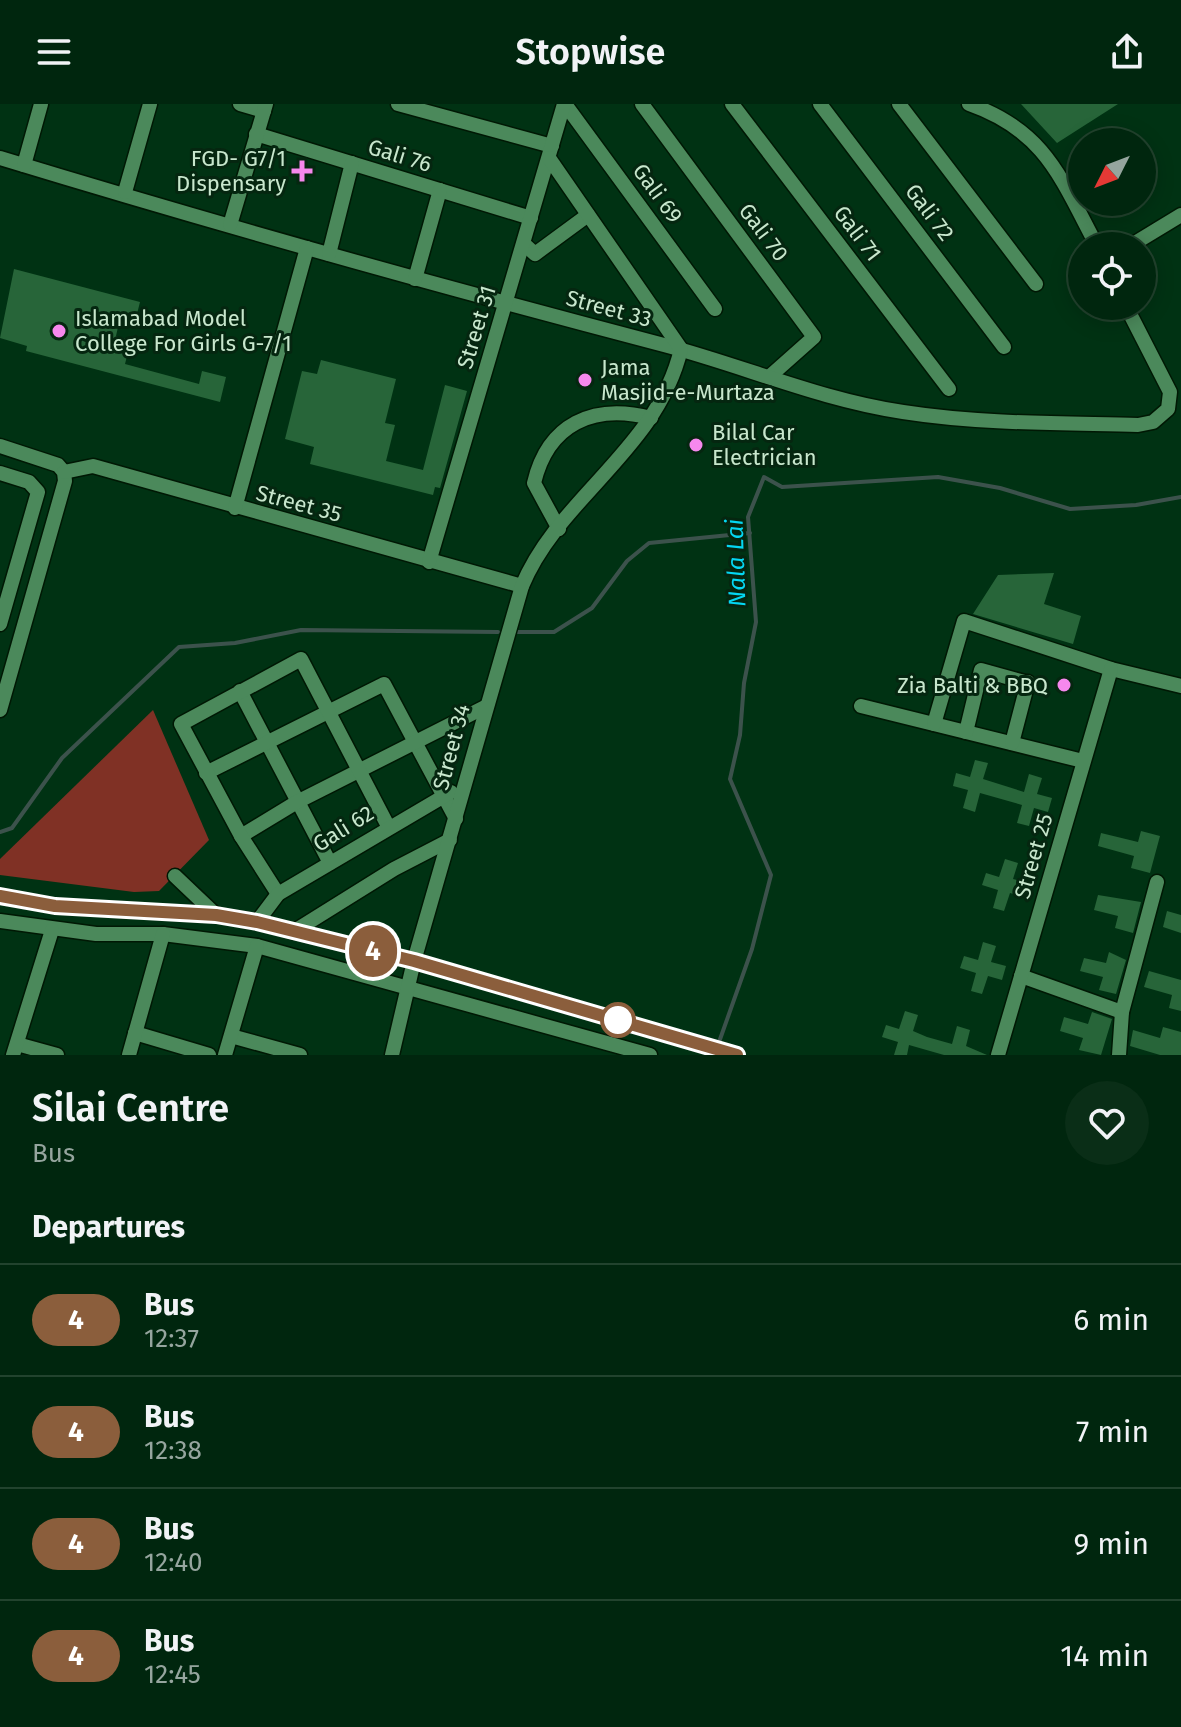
<!DOCTYPE html>
<html lang="en">
<head>
<meta charset="utf-8">
<style>
  :root { --surface:#00260e; --page:#0a2e17; --text:#f1f3f6; --muted:#95a59e; --line:#22432e }
  body { margin:0; font-family:"Fira Sans",sans-serif; background:var(--page); color:var(--text); height:100vh; display:flex; flex-direction:column; font-size:30px; white-space:nowrap }
  * { box-sizing:border-box; margin:0 }
  p { font-size:26px; color:var(--muted) }
  .icon { flex:none; width:44px; height:44px; fill:none; stroke:currentColor; stroke-width:2; stroke-linecap:round; stroke-linejoin:round }
  .map { position:relative; height:951px; overflow:hidden }
  .drawer { display:flex; flex-direction:column; background:var(--surface); flex:1 }
  .drawer>* { flex:none }
  .badge { padding:0 16px; border-radius:26px; font-size:28px; line-height:52px }
  .needle { width:52px; rotate:228deg }
  .fabs { position:absolute; left:1068px; top:24px; display:grid; gap:16px }
  .fabs a { display:grid; place-items:center; width:88px; height:88px; border-radius:50%; background:var(--surface); box-shadow:0 4px 20px #0003,0 0 0 2px var(--line); font-size:40px }
  .map>.badge { position:absolute; translate:-50% -50%; box-shadow:0 0 0 4px #fff }
  h2 { padding:0 32px; font-size:30px; line-height:72px }
  .round { display:grid; place-items:center; flex:none; width:84px; height:84px; border-radius:42px; background:var(--page) }
  .headline { display:flex; align-items:center; justify-content:space-between; height:136px; padding:0 32px }
  h1 { font-size:38px; font-weight:600; line-height:60px }
  ul { padding:0; list-style:none }
  li { display:flex; align-items:center; gap:24px; height:112px; padding:0 32px; border-top:2px solid var(--line) }
  li div { flex:1 }
  li b { display:block; font-size:30px }
  li em { font-style:normal }
  li .badge { min-width:88px; font-weight:700; text-align:center }
  header { display:flex; justify-content:space-between; align-items:center; height:104px; padding:0 32px; background:var(--surface); font-size:36px; font-weight:600 }
  .map>svg:first-child { display:block }
</style>
</head>
<body>
<header><svg class="icon" aria-label="menu" viewBox="0 0 24 24"><path d="M4 6h16M4 12h16M4 18h16"/></svg>Stopwise<svg class="icon" aria-label="share" viewBox="0 0 24 24"><path d="M12 15V3M7 8l5-5 5 5M5 13v7h14v-7"/></svg></header>
<div class="map">
<svg width="1181" height="951" viewBox="0 0 1181 951">
  <rect width="100%" height="100%" fill="#003213"/>
  <polygon fill="#803125" points="153,606 209,736 159,787 134,788 0,771 0,755"/>
  <g fill="none" stroke-linecap="round" stroke-linejoin="round">
    <g stroke="#3c524c" stroke-width="4">
      <polyline points="518,528 554,528 592,504 627,457 649,439 750,429"/>
      <polyline points="0,728 12,724 62,654 179,543 235,539 301,526 498,528"/>
      <polyline points="718,941 752,845 771,771 730,675 740,631 744,579 756,518 748,413 764,373 782,383 938,373 1000,384 1070,405 1136,401 1181,393"/>
    </g>
  </g>
  <g fill="#276539">
    <polygon points="1021,0 1118,0 1057,39"/>
    <polygon points="14,165 140,198 135,218 120,214 116,232 131,236 125,260 199,280 202,267 226,273 220,298 26,247 27,242 0,234"/>
    <polygon points="321,256 396,275 385,319 395,321 386,357 423,366 445,281 467,287 440,384 435,383 433,391 310,360 314,343 285,335 302,267 317,270"/>
    <polygon points="1054,469 1044,500 1081,512 1073,540 973,510 998,471"/>
    <polygon points="975,656 988,659 983,675 1024,688 1029,670 1042,674 1037,690 1052,694 1048,708 1034,704 1029,722 1017,719 1022,701 980,689 975,708 963,704 968,686 953,682 956,669 970,673"/>
    <polygon points="1141,727 1160,732 1150,769 1131,764 1134,752 1098,742 1101,729 1138,738"/>
    <polygon points="1005,755 1018,759 1013,775 1028,779 1024,793 1010,789 1004,807 993,804 998,786 982,781 986,769 999,773"/>
    <polygon points="1098,791 1141,798 1133,829 1115,824 1118,812 1094,806"/>
    <polygon points="1167,807 1181,811 1181,829 1163,823"/>
    <polygon points="983,838 996,842 991,858 1006,862 1002,876 988,872 982,890 971,887 976,869 960,864 964,852 978,856"/>
    <polygon points="1109,848 1126,856 1116,890 1099,886 1103,873 1080,867 1084,854 1106,859"/>
    <polygon points="1149,867 1181,876 1181,907 1169,904 1172,891 1144,883"/>
    <polygon points="905,907 918,911 913,927 927,933 952,940 957,922 970,926 966,942 987,951 944,951 909,941 907,951 894,951 898,938 882,933 886,921 899,925"/>
    <polygon points="1092,908 1112,915 1101,951 1079,946 1083,934 1060,927 1064,913 1088,920"/>
    <polygon points="1163,923 1181,928 1181,951 1160,951 1130,942 1133,926 1160,934"/>
  </g>
  <g fill="none" stroke-linecap="round" stroke-linejoin="round">
    <defs>
      <g id="minor">
        <polyline points="240,0 264,7"/>
        <polyline points="398,0 552,42"/>
        <polyline points="565,0 715,205"/>
        <polyline points="642,0 814,233 769,273"/>
        <polyline points="732,0 949,285"/>
        <polyline points="820,0 1004,243"/>
        <polyline points="899,0 1036,180"/>
        <path d="M969 0C1046 27 1061 75 1097 142"/>
        <polyline points="256,30 531,114"/>
        <path d="M0 54C220 121 442 183 664 241 744 262 821 296 903 308 980 320 1060 319 1138 321L1153 318 1168 305 1170 288 1126 202"/>
        <polyline points="24,61 41,0"/>
        <polyline points="125,88 150,0"/>
        <polyline points="230,121 266,0"/>
        <polyline points="524,140 535,150 588,111"/>
        <polyline points="1130,142 1181,111"/>
        <polyline points="329,150 352,59"/>
        <polyline points="415,175 440,86"/>
        <polyline points="0,342 58,361 64,368 65,377 0,606"/>
        <polyline points="64,368 93,362 522,482"/>
        <polyline points="0,369 29,378 38,388 0,520"/>
        <polyline points="235,404 307,144"/>
        <path d="M559 425 534 379C548 320 593 299 651 314"/>
        <polyline points="429,458 564,0"/>
        <polyline points="240,587 330,759"/>
        <polyline points="861,602 1083,657"/>
        <polyline points="934,620 964,517 1111,565 1181,582"/>
        <polyline points="966,628 981,566 1028,579"/>
        <polyline points="1012,639 1028,578"/>
        <polyline points="206,669 384,580 456,715"/>
        <polyline points="241,732 297,698 485,603"/>
        <polyline points="175,772 216,811"/>
        <polyline points="278,790 241,732 181,620 301,555 388,722"/>
        <polyline points="0,792 55,802 216,811 257,818 414,857 737,951"/>
        <polyline points="0,817 96,830 163,830 257,842 650,951"/>
        <polyline points="257,818 278,790 451,688"/>
        <polyline points="293,828 394,765 450,736"/>
        <polyline points="1021,872 1122,908"/>
        <polyline points="135,929 209,951"/>
        <polyline points="231,932 300,951"/>
        <polyline points="17,940 57,951"/>
        <polyline points="13,951 52,826"/>
        <polyline points="129,951 163,830"/>
        <polyline points="225,951 257,842"/>
        <path d="M392 951 414 857 522 482C559 393 657 346 681 245L549 54"/>
        <polyline points="998,951 1111,565"/>
        <polyline points="1119,951 1122,908 1157,778"/>
      </g>
    </defs>
    <use href="#minor" stroke="#001804" stroke-width="17"/>
    <use href="#minor" stroke="#4b895b" stroke-width="14"/>
  </g>
  <g fill="none" stroke-linecap="round" stroke-linejoin="round">
    <defs>
      <polyline id="line" points="0,792 55,802 216,811 257,818 414,857 737,951"/>
    </defs>
    <use href="#line" stroke="#fff" stroke-width="18"/>
    <use href="#line" stroke="#8b5e3c" stroke-width="12"/>
  </g>
  <g fill="#f688ed" stroke="#052610" stroke-width="3">
    <path d="M298 55h8v8h8v8h-8v8h-8v-8h-8v-8h8z"/>
    <circle cx="59" cy="227" r="8"/>
    <circle cx="585" cy="276" r="8"/>
    <circle cx="696" cy="341" r="8"/>
    <circle cx="1064" cy="581" r="8"/>
  </g>
  <circle fill="#fff" stroke="#8b5e3c" stroke-width="4" cx="618" cy="916" r="16"/>
  <g text-anchor="middle" stroke-width="6" stroke-linejoin="round" paint-order="stroke">
    <g font-size="22" fill="#c8e7cd" stroke="#052610">
      <text transform="translate(400 51) rotate(17)" y="8">Gali 76</text>
      <text transform="translate(658 89) rotate(54)" y="8">Gali 69</text>
      <text transform="translate(930 108) rotate(53)" y="8">Gali 72</text>
      <text transform="translate(764 128) rotate(53)" y="8">Gali 70</text>
      <text transform="translate(858 129) rotate(53)" y="8">Gali 71</text>
      <text transform="translate(609 204) rotate(15)" y="8">Street 33</text>
      <text transform="translate(476 223) rotate(-73)" y="8">Street 31</text>
      <text transform="translate(299 399) rotate(15)" y="8">Street 35</text>
      <text transform="translate(451 643) rotate(-75)" y="8">Street 34</text>
      <text transform="translate(343 724) rotate(-32)" y="8">Gali 62</text>
      <text transform="translate(1033 752) rotate(-74)" y="8">Street 25</text>
    </g>
    <g font-size="22" fill="#c8e7cd" stroke="#052610" text-anchor="start">
      <text x="286" y="62" text-anchor="end">FGD- G7/1<tspan x="286" dy="25">Dispensary</tspan></text>
      <text x="75" y="222">Islamabad Model<tspan x="75" dy="25">College For Girls G-7/1</tspan></text>
      <text x="601" y="271">Jama<tspan x="601" dy="25">Masjid-e-Murtaza</tspan></text>
      <text x="712" y="336">Bilal Car<tspan x="712" dy="25">Electrician</tspan></text>
      <text x="1048" y="589" text-anchor="end">Zia Balti &amp; BBQ</text>
    </g>
    <g font-size="24" font-style="italic" fill="#04d7f2" stroke="#052610">
      <text transform="translate(736 459) rotate(-92)" y="8">Nala Lai</text>
    </g>
  </g>
</svg>
<div class="fabs">
<a><svg class="needle" viewBox="-14 -14 28 28"><path d="M0-13l5 13h-10z" fill="#e53935"/><path d="M0 13l5-13h-10z" fill="#95a59e"/></svg></a>
<a><svg class="icon" aria-label="locate" viewBox="0 0 24 24"><circle cx="12" cy="12" r="6"/><path d="M12 2v4M12 18v4M2 12h4M18 12h4"/></svg></a>
</div>
<b class="badge" style="left:373px;top:847px;background:#8b5e3c;color:#fff">4</b>
</div>
<section class="drawer">
<div class="headline"><div><h1>Silai Centre</h1><p>Bus</p></div><a class="round"><svg class="icon" aria-label="heart" viewBox="0 0 24 24"><path d="M12 20l-8-8c-3-5 5-10 8-4 3-6 11-1 8 4z"/></svg></a></div>
<h2>Departures</h2>
<ul>
<li><span class="badge" style="background:#8b5e3c;color:#fff">4</span><div><b>Bus</b><p>12:37</p></div><em>6 min</em></li>
<li><span class="badge" style="background:#8b5e3c;color:#fff">4</span><div><b>Bus</b><p>12:38</p></div><em>7 min</em></li>
<li><span class="badge" style="background:#8b5e3c;color:#fff">4</span><div><b>Bus</b><p>12:40</p></div><em>9 min</em></li>
<li><span class="badge" style="background:#8b5e3c;color:#fff">4</span><div><b>Bus</b><p>12:45</p></div><em>14 min</em></li>
</ul>
</section>
</body>
</html>
